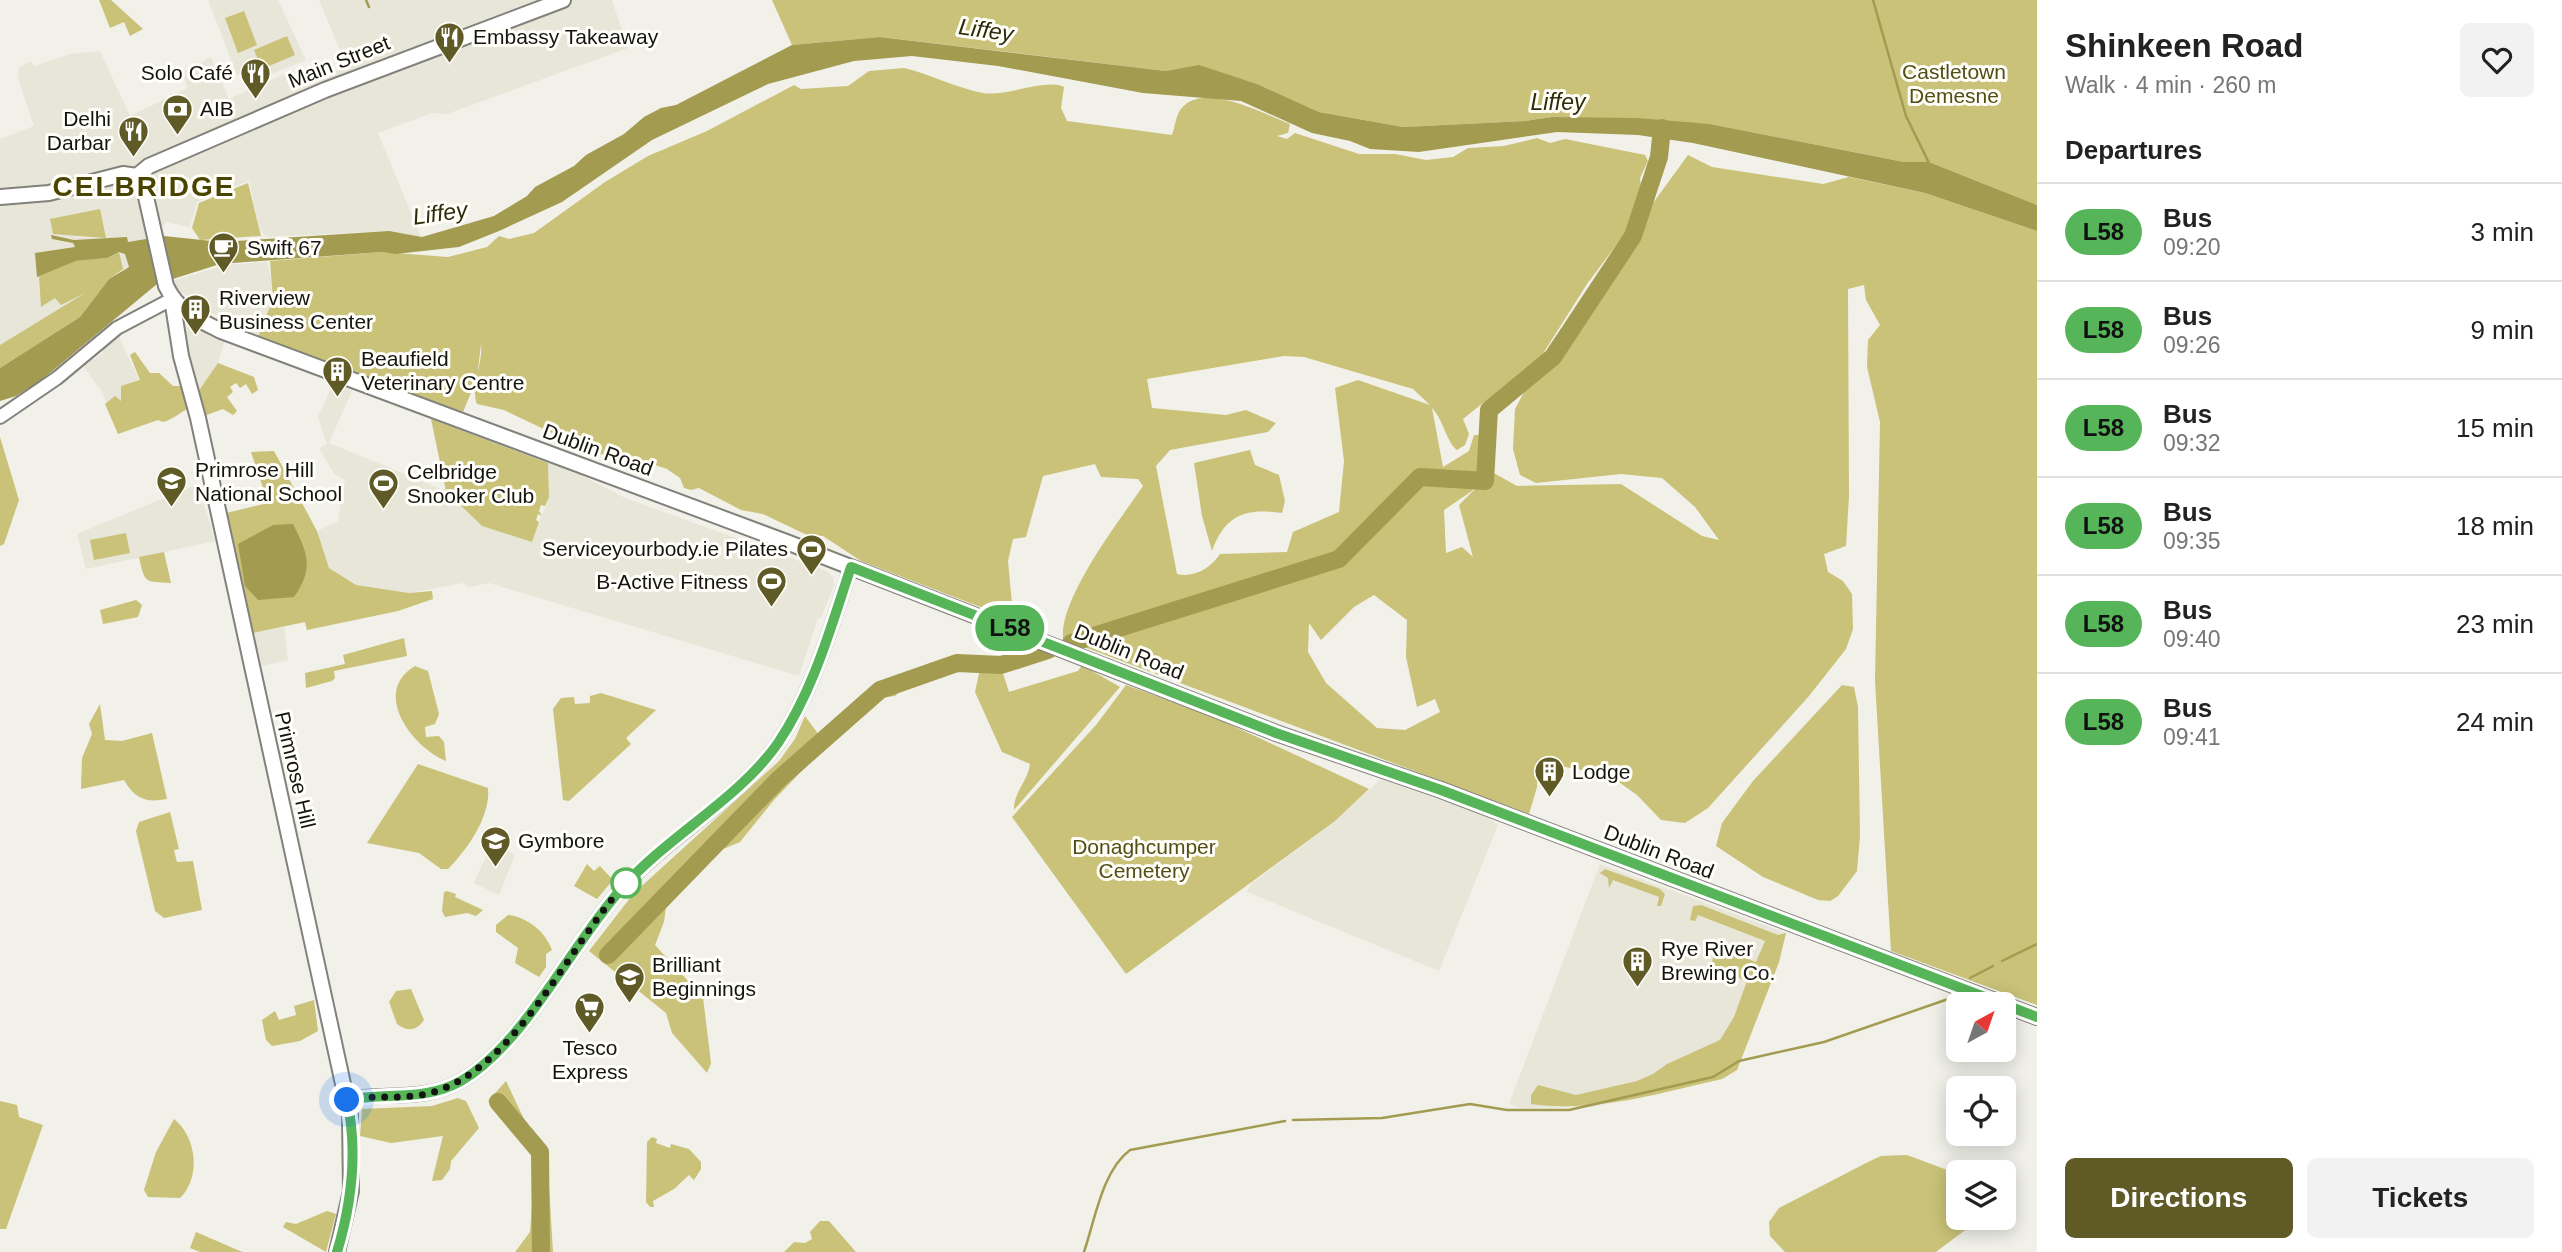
<!DOCTYPE html>
<html lang="en">
<head>
<meta charset="utf-8">
<style>
  :root { --surface:#fff; --page:#f2f2f2; --text:#222; --muted:#767676; --line:#e0e0e0; --accent:#5f5a26 }
  body { margin:0; font-family:Helvetica,sans-serif; background:var(--page); color:var(--text); height:100vh; display:flex; flex-direction:column; font-size:26px; white-space:nowrap }
  * { box-sizing:border-box; margin:0 }
  p { font-size:23px; color:var(--muted) }
  .icon { flex:none; width:38px; height:38px; fill:none; stroke:currentColor; stroke-width:2; stroke-linecap:round; stroke-linejoin:round }
  .map { position:relative; flex:1; overflow:hidden }
  .drawer { display:flex; flex-direction:column; background:var(--surface); width:525px }
  .drawer>* { flex:none }
  .badge { padding:0 14px; border-radius:23px; font-size:24px; line-height:46px }
  .needle { width:46px; rotate:40deg }
  .buttons { position:absolute; left:1946px; top:992px; display:grid; gap:14px }
  .buttons a { display:grid; place-items:center; width:70px; height:70px; border-radius:10px; background:var(--surface); box-shadow:0 4px 18px #0003; font-size:35px }
  .you { position:absolute; width:35px; height:35px; margin:-18px; border:5px solid #fff; border-radius:50%; background:#1a73e8; box-shadow:0 0 0 10px #1a73e833 }
  .map>.badge { position:absolute; translate:-50% -50%; box-shadow:0 0 0 4px #fff }
  h2 { padding:0 28px; font-size:26px; line-height:63px }
  .round { display:grid; place-items:center; flex:none; width:74px; height:74px; border-radius:10px; background:var(--page) }
  .head { display:flex; align-items:center; justify-content:space-between; height:119px; padding:0 28px }
  h1 { font-size:33px; font-weight:700; line-height:52px }
  .cta { display:flex; gap:14px; margin-top:auto; padding:14px 28px }
  .cta a { flex:1; height:80px; border-radius:10px; background:var(--accent); color:#fff; font-size:28px; font-weight:700; line-height:80px; text-align:center }
  .cta a+a { background:var(--page); color:var(--text) }
  ul { padding:0; list-style:none }
  li { display:flex; align-items:center; gap:21px; height:98px; padding:0 28px; border-top:2px solid var(--line) }
  li div { flex:1 }
  li b { display:block; font-size:26px }
  li em { font-style:normal }
  li .badge { min-width:77px; font-weight:700; text-align:center }
  main { display:flex; flex:1; min-height:0 }
  .map>svg:first-child { display:block }
</style>
</head>
<body>
<main>
<div class="map">
<svg width="2037" height="1252" viewBox="0 0 2037 1252">
  <rect width="100%" height="100%" fill="#f1f1ea"/>
  <g fill="#e7e6d8">
    <polygon points="208,0 278,0 306,60 264,77 258,67 237,75"/>
    <polygon points="319,0 612,0 628,48 447,114 432,113 378,133 421,237 389,231 266,237 260,230 249,181 197,202 190,227 166,222 155,238 128,242 129,266 0,345 0,139 34,126 18,78 19,67 31,61 34,66 70,54 100,51 130,116 188,88 182,73 211,57 229,99 293,70 301,85 347,67"/>
    <polygon points="267,262 273,284 273,300 258,337 237,329 234,320 207,312 176,288 172,281 225,265"/>
    <polygon points="181,324 225,340 216,369 198,392"/>
    <polygon points="119,337 142,386 112,418 103,393 82,365 103,354 102,349"/>
    <polygon points="334,381 352,391 329,443 446,491 482,526 532,541 549,497 548,463 573,471 625,498 827,571 833,577 834,585 821,618 818,618 799,676 489,583 469,587 463,583 409,593 356,585 329,568 317,531 338,521 345,480 334,474 319,448 327,444 318,417"/>
    <polygon points="198,484 215,541 86,569 77,534"/>
    <polygon points="284,627 288,660 262,666 253,633"/>
    <polygon points="1381,779 1485,816 1498,825 1439,971 1247,892 1251,884 1335,821"/>
    <polygon points="492,843 515,855 499,895 474,883"/>
    <polygon points="1600,864 1786,933 1779,962 1737,1070 1722,1079 1592,1107 1521,1108 1509,1104"/>
  </g>
  <g fill="#c9c278" fill-rule="evenodd">
    <polygon points="99,0 111,0 143,29 130,36 124,22 110,28"/>
    <polygon points="772,0 2037,0 2037,205 1929,162 1904,162 1710,124 1552,117 1525,121 1403,127 1319,112 1257,84 1199,66 1166,71 881,37 792,45"/>
    <polygon points="244,11 257,45 238,53 225,18"/>
    <polygon points="287,36 295,55 262,69 254,50"/>
    <path d="M904 68C930 74 956 88 983 93 1006 97 1046 78 1064 87L1061 108 1067 121 1172 135C1175 127 1176 115 1181 109 1203 80 1266 115 1290 124L1288 133 1277 136 1287 139 1295 133 1359 154H1395L1426 160 1453 157 1468 148 1504 146 1537 138 1550 143 1565 139 1645 155 1648 161 1640 178 1642 197 1632 224 1587 284 1532 371 1506 397 1483 403 1463 419 1469 434 1465 445 1457 450C1447 443 1443 419 1432 408L1443 467 1469 451 1474 435H1482L1489 468 1472 491 1444 510 1446 553 1462 547 1473 557 1459 505 1492 472 1517 486 1621 484 1702 536 1719 540 1695 507 1662 478 1621 474 1536 483 1520 475 1513 449 1515 409 1549 346 1688 155 1712 167 1823 184 1849 177 1925 193 2037 231V1005L1891 951 1875 681 1880 422 1867 367 1868 340 1880 325 1866 300 1864 285 1848 289 1849 496 1846 546 1824 554 1828 572 1843 581 1852 594 1853 629 1846 649 1809 696 1708 808 1685 823 1661 820 1637 795 1609 775 1538 762 1537 787 1529 814 1063 639C1059 598 1120 520 1143 486L1138 479 1101 477 1095 464 1043 476 1026 537 1013 539 1008 561 1012 604 1001 615 861 561 823 536 807 535 763 514 741 510 699 488 691 490 684 488 680 478 667 469 625 455 596 454 504 410 477 404C470 385 483 366 481 344L477 378 463 412 336 369 258 337 273 299 270 261 382 252 448 257 487 247 499 236 509 239 534 233 605 182 648 156 707 131 794 85 801 89 848 86 869 71ZM1284 356 1304 357 1413 389 1430 405 1358 380 1335 388 1344 461 1339 512 1293 532 1287 552 1220 554C1211 568 1194 578 1177 574L1156 466 1170 450 1268 432 1276 423 1246 410 1226 415 1152 408 1147 379ZM1374 595 1407 620 1406 657 1417 707 1435 699 1440 712 1405 730 1377 728 1326 683 1308 652 1309 623 1321 640 1354 607Z"/>
    <polygon points="248,183 261,236 200,240 192,228 199,203"/>
    <polygon points="100,209 106,238 53,234 50,219"/>
    <polygon points="119,252 123,269 109,279 80,317 0,368 0,345 85,293 61,305 55,298 41,307 39,276 76,261 107,258"/>
    <path d="M135 352 150 373H159L173 386H185L184 394 190 408C179 412 175 419 163 422L158 420 118 434 105 404 115 396 121 401V386L140 380 130 355Z"/>
    <polygon points="218,363 254,377 258,390 252,394 246,384 240,388 236,383 230,387 233,392 227,397 237,411 233,415 223,409 204,416 198,392"/>
    <polygon points="431,419 548,463 549,497 545,506 541,505 539,511 542,516 538,514 536,520 539,522 532,542 482,526 446,491"/>
    <polygon points="0,437 19,500 4,544 0,546"/>
    <path d="M1250 450 1255 465 1279 475 1285 501 1282 513C1245 508 1225 515 1212 551L1202 516 1194 463Z"/>
    <polygon points="274,451 317,531 329,568 356,585 409,593 432,591 433,599 398,611 307,630 305,622 253,633 226,513 268,503 251,452"/>
    <polygon points="126,533 130,553 94,560 90,540"/>
    <path d="M164 552 171 583C145 581 145 585 139 557Z"/>
    <polygon points="136,600 142,605 138,617 103,624 100,610"/>
    <polygon points="404,638 407,656 334,671 335,678 332,681 306,688 305,673 345,664 343,655"/>
    <polygon points="932,662 895,696 878,698 835,736 774,800 740,842 711,854 668,892 664,922 655,945 703,997 711,1063 707,1073 672,1033 666,1013 589,951 634,893 779,761 795,739 805,716 819,735 855,704"/>
    <path d="M991 663 1000 664 1009 692 1078 671 1082 665 1120 687 1014 810C1013 793 1028 781 1030 764L1002 752 975 692 981 664Z"/>
    <path d="M415 666 428 671 439 714 435 724 425 727 426 737 439 736 444 742 446 761C412 747 371 692 415 666Z"/>
    <polygon points="1126,685 1216,718 1369,789 1335,821 1126,974 1012,817 1096,725"/>
    <polygon points="1842,685 1854,687 1858,707 1860,836 1857,871 1838,896 1830,901 1818,900 1763,877 1716,846 1722,823 1753,781"/>
    <polygon points="601,693 656,710 626,738 631,744 569,801 563,800 553,709 561,698 574,697 575,704 590,703 590,696"/>
    <path d="M100 704 105 740 122 741 152 733 167 799C146 803 135 799 124 780L81 789 82 758 92 734 89 724Z"/>
    <path d="M418 764 488 788C491 816 467 850 448 869H441L419 853 367 843Z"/>
    <polygon points="170,812 179,849 174,850 177,862 193,861 202,910 164,918 155,911 136,831 139,822"/>
    <polygon points="587,864 594,871 600,866 613,880 597,899 574,886"/>
    <polygon points="1605,869 1660,889 1665,894 1661,906 1657,906 1659,897 1613,880 1609,888 1608,878 1600,873"/>
    <polygon points="447,891 456,894 455,897 483,910 476,916 467,913 445,917 442,911 444,892"/>
    <path d="M1701 905 1778 935 1786 933 1779 962 1737 1070 1722 1079C1659 1093 1596 1113 1531 1104V1095L1538 1085 1576 1095 1637 1081 1653 1074 1667 1064 1720 1040 1734 1017 1747 981 1711 967 1715 949H1721L1756 962 1765 941 1698 915 1695 921 1690 920 1693 906Z"/>
    <path d="M508 915C527 917 545 931 552 950L546 954V967L539 977 515 963 518 948 496 932V925Z"/>
    <path d="M411 989 424 1020C416 1031 408 1032 397 1024L389 1002 396 991Z"/>
    <polygon points="314,1000 318,1031 300,1041 272,1046 266,1040 262,1020 275,1011 279,1020 296,1015 294,1006"/>
    <polygon points="506,1081 523,1117 547,1154 553,1252 515,1252 530,1232 536,1154 488,1101"/>
    <polygon points="458,1098 466,1101 479,1128 451,1161 450,1169 442,1180 432,1181 443,1136 391,1143 360,1136 362,1109 432,1106"/>
    <polygon points="0,1101 17,1105 19,1117 43,1125 6,1229 0,1229"/>
    <path d="M174 1119C197 1137 201 1178 180 1198L148 1197 144 1190 156 1152Z"/>
    <polygon points="652,1137 657,1139 656,1143 670,1148 671,1144 689,1149 701,1162 701,1169 694,1180 689,1175 674,1189 653,1201 654,1207 650,1207 646,1202 647,1142"/>
    <polygon points="1907,1155 1958,1174 1958,1218 1981,1218 1936,1252 1785,1252 1770,1236 1769,1222 1779,1208 1868,1162 1881,1156"/>
    <polygon points="327,1211 336,1214 326,1252 283,1227 286,1222 296,1224"/>
    <polygon points="820,1221 829,1221 856,1252 784,1252 794,1242 805,1243 812,1239 810,1232"/>
    <polygon points="196,1232 240,1251 243,1252 200,1252 190,1248"/>
  </g>
  <g fill="#a39b50">
    <polygon points="880,37 1166,71 1199,65 1257,84 1319,112 1403,127 1525,121 1552,117 1637,118 1710,124 1904,162 1929,162 2037,205 2037,231 1925,193 1693,143 1638,135 1557,132 1419,152 1370,149 1350,141 1312,133 1241,101 1143,93 998,66 912,56 854,61 768,84 652,140 562,202 499,231 459,247 396,254 382,252 220,264 157,284 39,382 16,396 0,401 0,368 80,317 109,279 129,267 125,254 119,252 107,258 76,261 37,277 35,253 75,247 73,243 52,239 51,235 74,240 127,237 128,242 164,236 221,242 389,231 422,237 494,216 527,196 535,187 574,166 586,155 624,134 644,117 661,108 676,105 792,45"/>
    <path d="M293 524C308 554 314 568 294 597L258 600 245 586 238 544 273 525Z"/>
  </g>
  <g fill="none" stroke-linecap="round" stroke-linejoin="round">
    <g stroke="#a39b50" stroke-width="2.5">
      <polyline points="366,0 369,7"/>
      <polyline points="1873,0 1906,116 1930,165"/>
      <polyline points="2002,961 2037,944"/>
      <polyline points="1970,978 1993,966"/>
      <polyline points="1293,1120 1382,1118 1470,1104 1507,1110 1569,1110 1713,1077 1739,1061 1824,1042 1954,997"/>
      <path d="M1084 1252C1095 1220 1102 1171 1130 1150L1285 1121"/>
    </g>
    <g stroke="#a39b50" stroke-width="18">
      <polyline points="1071,643 1339,559 1420,477 1485,481 1489,410 1553,357 1633,236 1659,157 1662,128"/>
      <polyline points="608,955 779,779 880,690 957,663 1001,665 1048,650"/>
      <polyline points="498,1102 540,1152 541,1252"/>
    </g>
    <defs>
      <g id="tertiary">
        <polyline points="0,417 57,378 117,328 172,299"/>
        <path d="M347 1099C386 1092 424 1102 461 1081 525 1044 572 943 623 887 669 836 739 799 778 743 814 690 831 626 851 567"/>
      </g>
      <g id="secondary">
        <path d="M137 176 144 188 166 286C178 311 197 319 221 331L789 543 1276 733 1441 790 2037 1017"/>
        <polyline points="137,176 149,166 325,90 563,0"/>
        <polyline points="0,197 49,193 123,174 137,176"/>
        <polyline points="172,299 181,356 198,418 350,1116 351,1191 337,1252"/>
      </g>
    </defs>
    <use href="#tertiary" stroke="#82827c" stroke-width="16"/>
    <use href="#secondary" stroke="#82827c" stroke-width="18"/>
    <use href="#tertiary" stroke="#fff" stroke-width="12"/>
    <use href="#secondary" stroke="#fff" stroke-width="14"/>
  </g>
  <g fill="none" stroke-linecap="round" stroke-linejoin="round">
    <defs>
      <path id="line" d="M337 1252C352 1202 358 1151 347 1100 386 1092 424 1102 461 1081 525 1044 572 943 623 887 668 836 739 799 778 743 814 690 831 626 851 567L1276 733 1441 790 2037 1017"/>
    </defs>
    <use href="#line" stroke="#fff" stroke-width="16"/>
    <use href="#line" stroke="#56b559" stroke-width="10"/>
    <path stroke="#141412" stroke-width="7" stroke-dasharray="0 12.6" d="M347 1100C377 1094 408 1101 437 1091 520 1062 568 946 626 883"/>
  </g>
  <defs>
    <symbol id="restaurant-pin" viewBox="-11 -11 22 30"><path d="M0 17L-7.5 6A9.5 9.5 0 1 1 7.5 6Z" fill="#5f5a26" stroke="#fffef8"/><path d="M-5-6h1v4h1v-4h1v4h1v-4h1v5L-1.5 .5V6h-2V.5L-5-1ZM5-6V6H3V1.5H1.5Q1.5-4 5-6Z" fill="#fff"/></symbol>
    <symbol id="bank-pin" viewBox="-11 -11 22 30"><path d="M0 17L-7.5 6A9.5 9.5 0 1 1 7.5 6Z" fill="#5f5a26" stroke="#fffef8"/><path d="M-6-4H6V4H-6ZM0-2.3a2.3 2.3 0 1 0 0 4.6a2.3 2.3 0 1 0 0-4.6Z" fill="#fff"/></symbol>
    <symbol id="cafe-pin" viewBox="-11 -11 22 30"><path d="M0 17L-7.5 6A9.5 9.5 0 1 1 7.5 6Z" fill="#5f5a26" stroke="#fffef8"/><path d="M-5.5-4.5H6V0H3Q3 3.5 0 3.5H-2.5Q-5.5 3.5-5.5 0ZM3-3.2v2h1.7v-2ZM-6 4.5H4V6H-6Z" fill="#fff"/></symbol>
    <symbol id="building-pin" viewBox="-11 -11 22 30"><path d="M0 17L-7.5 6A9.5 9.5 0 1 1 7.5 6Z" fill="#5f5a26" stroke="#fffef8"/><path d="M-4-6H4V6H1V3H-1V6H-4ZM-2.5-4.3h1.7v1.8h-1.7ZM.8-4.3h1.7v1.8H.8ZM-2.5-1h1.7V.8h-1.7ZM.8-1h1.7V.8H.8Z" fill="#fff"/></symbol>
    <symbol id="school-pin" viewBox="-11 -11 22 30"><path d="M0 17L-7.5 6A9.5 9.5 0 1 1 7.5 6Z" fill="#5f5a26" stroke="#fffef8"/><path d="M0-5L7-2L0 1L-7-2ZM-4 1L0 2.5L4 1V4Q0 6-4 4Z" fill="#fff"/></symbol>
    <symbol id="stadium-pin" viewBox="-11 -11 22 30"><path d="M0 17L-7.5 6A9.5 9.5 0 1 1 7.5 6Z" fill="#5f5a26" stroke="#fffef8"/><path d="M0-5a6.5 5 0 1 0 0 10a6.5 5 0 1 0 0-10ZM-3.5-1.8h7v3.6h-7Z" fill="#fff"/></symbol>
    <symbol id="supermarket-pin" viewBox="-11 -11 22 30"><path d="M0 17L-7.5 6A9.5 9.5 0 1 1 7.5 6Z" fill="#5f5a26" stroke="#fffef8"/><path d="M-6-5.5h2.5l.6 2H6L4.5 2H-2.5L-4.4-4H-6ZM-1.5 3.2a1.3 1.3 0 1 0 .1 0ZM3 3.2a1.3 1.3 0 1 0 .1 0Z" fill="#fff"/></symbol>
  </defs>
  <g fill-rule="evenodd">
    <use href="#restaurant-pin" x="432" y="20" width="35" height="47"/>
    <use href="#restaurant-pin" x="238" y="56" width="35" height="47"/>
    <use href="#bank-pin" x="160" y="92" width="35" height="47"/>
    <use href="#restaurant-pin" x="116" y="114" width="35" height="47"/>
    <use href="#cafe-pin" x="206" y="230" width="35" height="47"/>
    <use href="#building-pin" x="178" y="292" width="35" height="47"/>
    <use href="#building-pin" x="320" y="354" width="35" height="47"/>
    <use href="#school-pin" x="154" y="464" width="35" height="47"/>
    <use href="#stadium-pin" x="366" y="466" width="35" height="47"/>
    <use href="#stadium-pin" x="794" y="532" width="35" height="47"/>
    <use href="#stadium-pin" x="754" y="564" width="35" height="47"/>
    <use href="#building-pin" x="1532" y="754" width="35" height="47"/>
    <use href="#school-pin" x="478" y="824" width="35" height="47"/>
    <use href="#building-pin" x="1620" y="944" width="35" height="47"/>
    <use href="#school-pin" x="612" y="960" width="35" height="47"/>
    <use href="#supermarket-pin" x="572" y="990" width="35" height="47"/>
  </g>
  <circle fill="#fff" stroke="#56b559" stroke-width="3.5" cx="626" cy="883" r="14"/>
  <g text-anchor="middle" stroke-width="6" stroke-linejoin="round" paint-order="stroke">
    <g font-size="21" fill="#141412" stroke="#fffef8" text-anchor="start">
      <text x="473" y="44">Embassy Takeaway</text>
      <text x="233" y="80" text-anchor="end">Solo Café</text>
      <text x="200" y="116">AIB</text>
      <text x="111" y="126" text-anchor="end">Delhi<tspan x="111" dy="24">Darbar</tspan></text>
      <text x="247" y="255">Swift 67</text>
      <text x="219" y="305">Riverview<tspan x="219" dy="24">Business Center</tspan></text>
      <text x="361" y="366">Beaufield<tspan x="361" dy="24">Veterinary Centre</tspan></text>
      <text x="195" y="477">Primrose Hill<tspan x="195" dy="24">National School</tspan></text>
      <text x="407" y="479">Celbridge<tspan x="407" dy="24">Snooker Club</tspan></text>
      <text x="788" y="556" text-anchor="end">Serviceyourbody.ie Pilates</text>
      <text x="748" y="589" text-anchor="end">B-Active Fitness</text>
      <text x="1572" y="779">Lodge</text>
      <text x="518" y="848">Gymbore</text>
      <text x="1661" y="956">Rye River<tspan x="1661" dy="24">Brewing Co.</tspan></text>
      <text x="652" y="972">Brilliant<tspan x="652" dy="24">Beginnings</tspan></text>
      <text x="590" y="1055" text-anchor="middle">Tesco<tspan x="590" dy="24">Express</tspan></text>
    </g>
    <g font-size="21" fill="#141412" stroke="#fffef8">
      <text transform="translate(339 62) rotate(-22)" y="7">Main Street</text>
      <text transform="translate(598 450) rotate(20)" y="7">Dublin Road</text>
      <text transform="translate(1129 652) rotate(22)" y="7">Dublin Road</text>
      <text transform="translate(295 770) rotate(77)" y="7">Primrose Hill</text>
      <text transform="translate(1659 852) rotate(21)" y="7">Dublin Road</text>
    </g>
    <g font-size="21" fill="#544e15" stroke="#fffef8">
      <text x="1954" y="79">Castletown<tspan x="1954" dy="24">Demesne</tspan></text>
      <text x="1144" y="854">Donaghcumper<tspan x="1144" dy="24">Cemetery</tspan></text>
    </g>
    <g font-size="23" font-style="italic" fill="#2e2b09" stroke="#fffef8">
      <text transform="translate(986 30) rotate(8)" y="8">Liffey</text>
      <text x="1558" y="110">Liffey</text>
      <text transform="translate(440 213) rotate(-8)" y="8">Liffey</text>
    </g>
    <g font-size="28" font-weight="bold" letter-spacing="2" fill="#4a4401" stroke="#fffef8">
      <text x="144" y="196">CELBRIDGE</text>
    </g>
  </g>
</svg>
<div class="buttons">
<a><svg class="needle" viewBox="-14 -14 28 28"><path d="M0-13l5 13h-10z" fill="#e53935"/><path d="M0 13l5-13h-10z" fill="#767676"/></svg></a>
<a><svg class="icon" aria-label="locate" viewBox="0 0 24 24"><circle cx="12" cy="12" r="6"/><path d="M12 2v4M12 18v4M2 12h4M18 12h4"/></svg></a>
<a><svg class="icon" aria-label="layers" viewBox="0 0 24 24"><path d="M12 4l9 5-9 5-9-5zM3 14l9 5 9-5"/></svg></a>
</div>
<div class="you" style="left:347px;top:1100px"></div>
<b class="badge" style="left:1010px;top:628px;background:#56b559;color:#111">L58</b>
</div>
<section class="drawer">
<div class="head"><div><h1>Shinkeen Road</h1><p>Walk · 4 min · 260 m</p></div><a class="round"><svg class="icon" aria-label="heart" viewBox="0 0 24 24"><path d="M12 20l-8-8c-3-5 5-10 8-4 3-6 11-1 8 4z"/></svg></a></div>
<h2>Departures</h2>
<ul>
<li><span class="badge" style="background:#56b559;color:#111">L58</span><div><b>Bus</b><p>09:20</p></div><em>3 min</em></li>
<li><span class="badge" style="background:#56b559;color:#111">L58</span><div><b>Bus</b><p>09:26</p></div><em>9 min</em></li>
<li><span class="badge" style="background:#56b559;color:#111">L58</span><div><b>Bus</b><p>09:32</p></div><em>15 min</em></li>
<li><span class="badge" style="background:#56b559;color:#111">L58</span><div><b>Bus</b><p>09:35</p></div><em>18 min</em></li>
<li><span class="badge" style="background:#56b559;color:#111">L58</span><div><b>Bus</b><p>09:40</p></div><em>23 min</em></li>
<li><span class="badge" style="background:#56b559;color:#111">L58</span><div><b>Bus</b><p>09:41</p></div><em>24 min</em></li>
</ul>
<div class="cta"><a>Directions</a><a>Tickets</a></div>
</section>
</main>
</body>
</html>
